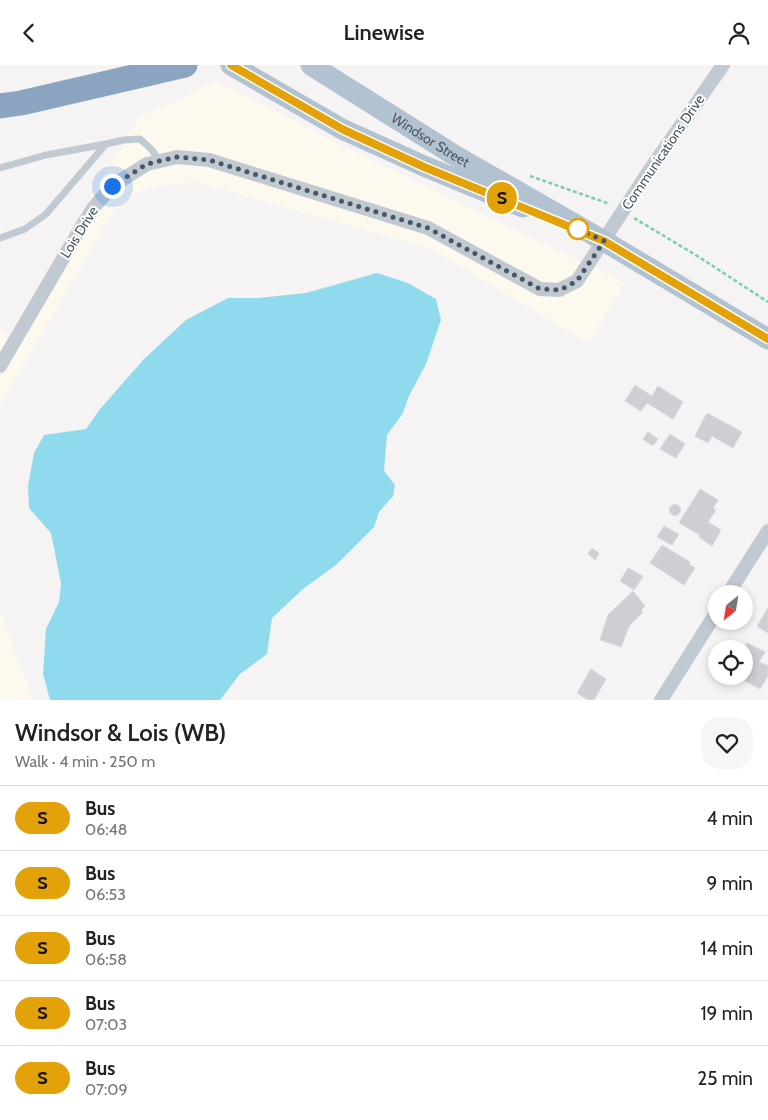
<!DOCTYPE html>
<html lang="en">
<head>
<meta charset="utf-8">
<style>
  :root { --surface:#fff; --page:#f6f6f6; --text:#222; --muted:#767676; --line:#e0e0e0 }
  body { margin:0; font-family:Cabin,sans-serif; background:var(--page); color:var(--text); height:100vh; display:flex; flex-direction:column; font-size:19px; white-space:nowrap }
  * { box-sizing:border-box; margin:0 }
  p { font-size:16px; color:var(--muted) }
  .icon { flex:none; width:28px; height:28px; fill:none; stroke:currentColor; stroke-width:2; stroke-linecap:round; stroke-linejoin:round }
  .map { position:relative; height:635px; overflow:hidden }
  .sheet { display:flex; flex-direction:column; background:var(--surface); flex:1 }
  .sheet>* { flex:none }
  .badge { padding:0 10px; border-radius:16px; font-size:18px; line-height:32px }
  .needle { width:32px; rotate:210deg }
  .fabs { position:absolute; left:708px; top:520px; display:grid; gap:10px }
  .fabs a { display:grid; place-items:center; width:45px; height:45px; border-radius:50%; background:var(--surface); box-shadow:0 2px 8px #0003; font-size:25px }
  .you { position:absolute; width:25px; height:25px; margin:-12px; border:4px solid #fff; border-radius:50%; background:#1a73e8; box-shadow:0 0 0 8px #1a73e833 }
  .map>.badge { position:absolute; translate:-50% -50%; box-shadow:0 0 0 2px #fff }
  .round { display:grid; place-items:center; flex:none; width:52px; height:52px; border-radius:20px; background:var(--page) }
  .head { display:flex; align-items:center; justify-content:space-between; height:85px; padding:0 15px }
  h1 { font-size:24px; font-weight:600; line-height:38px }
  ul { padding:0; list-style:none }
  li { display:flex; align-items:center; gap:15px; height:65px; padding:0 15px; border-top:1px solid var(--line) }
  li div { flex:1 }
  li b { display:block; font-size:19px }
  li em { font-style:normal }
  li .badge { min-width:55px; font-weight:700; text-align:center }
  header { display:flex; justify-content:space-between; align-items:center; height:65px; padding:0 15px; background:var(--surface); font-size:22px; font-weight:600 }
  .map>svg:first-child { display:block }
</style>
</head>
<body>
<header><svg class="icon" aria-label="back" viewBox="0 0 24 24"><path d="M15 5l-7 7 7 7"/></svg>Linewise<svg class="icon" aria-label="person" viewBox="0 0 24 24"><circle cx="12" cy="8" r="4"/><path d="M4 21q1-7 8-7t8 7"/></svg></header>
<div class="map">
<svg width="768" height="635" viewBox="0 0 768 635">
  <rect width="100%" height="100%" fill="#f5f3f3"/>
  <g fill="#fdf9ef">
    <polygon points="215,15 341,80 625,218 588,278 432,184 196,117 161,121 134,128 113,147 0,340 0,265 9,270 139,52 187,31"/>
    <polygon points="0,547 33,635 0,635"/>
  </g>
  <polygon fill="#90daee" points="377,208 408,218 436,234 441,255 426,299 409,331 403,348 387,370 384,406 395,420 393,431 379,447 374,462 337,499 303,524 272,553 267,589 240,609 220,635 50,635 43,609 46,564 59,537 61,518 51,468 29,443 28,421 34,388 44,370 86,364 101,343 144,294 186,255 228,233 258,233 306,228"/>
  <g fill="#cdcfd5" stroke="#d7d9de">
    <polygon points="635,320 652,331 658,321 683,337 673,354 647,338 641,346 625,336"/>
    <polygon points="707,348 742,367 733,383 712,371 708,378 695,371"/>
    <polygon points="648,367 658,374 653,381 643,374"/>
    <polygon points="670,369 685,379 676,393 660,384"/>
    <polygon points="700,424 718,435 713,443 716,445 708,457 721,465 712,481 699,472 700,470 679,458"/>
    <circle cx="675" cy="445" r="5.5"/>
    <polygon points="664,461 679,469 672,480 657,472"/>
    <polygon points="662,480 690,497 689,499 695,503 684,520 650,498"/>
    <polygon points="592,483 599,488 595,495 588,489"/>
    <polygon points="628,503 643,511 634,525 620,516"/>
    <polygon points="633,526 645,541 641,545 643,547 629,561 621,582 600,575 608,550"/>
    <polygon points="768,543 768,568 757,561"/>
    <polygon points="747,578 765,587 759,597 768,601 768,611 760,624 736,611 744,611 744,585"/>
    <polygon points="591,604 606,614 594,635 588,635 577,628"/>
  </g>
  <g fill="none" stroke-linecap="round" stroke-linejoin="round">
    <g stroke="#7ad0a6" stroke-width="2.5" stroke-dasharray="4 2.5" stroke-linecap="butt">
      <polyline points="530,111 610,139"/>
      <polyline points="634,153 699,192 768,237"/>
    </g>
    <g stroke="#c1cad2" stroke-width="7">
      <polyline points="0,103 46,90 106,79"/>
      <polyline points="0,173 25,164 46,149 106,79 124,75 140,74 152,85 159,96"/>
    </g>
    <g stroke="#c1cad2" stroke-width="14">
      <polyline points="0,301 82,161 94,142 112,121 147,99 177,92 209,95 428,163 540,224 559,225 577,216 649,106 723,0"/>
      <polyline points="728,529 768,466"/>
      <polyline points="661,635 716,548"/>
    </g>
    <g stroke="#b3c2d1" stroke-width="21">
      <polyline points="231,0 342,64 424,101 523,142"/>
      <path id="s1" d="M311 0 454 90 604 176 768 274"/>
    </g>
    <polyline stroke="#8ba5c1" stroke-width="25" points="0,41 21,38 185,0"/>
  </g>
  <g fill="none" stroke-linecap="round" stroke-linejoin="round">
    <defs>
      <polyline id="line" points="231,0 342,64 424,102 604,176 768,274"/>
    </defs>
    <use href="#line" stroke="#fff" stroke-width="11"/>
    <use href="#line" stroke="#e3a20a" stroke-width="8"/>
    <polyline stroke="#4a5661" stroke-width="5" stroke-dasharray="0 9" points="112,121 147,99 177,92 209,95 428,163 540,224 560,225 577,216 604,176 578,164"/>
  </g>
  <circle fill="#fff" stroke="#e3a20a" stroke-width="2.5" cx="578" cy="164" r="10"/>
  <g text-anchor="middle" stroke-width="4" stroke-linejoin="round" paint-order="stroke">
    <g font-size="14" fill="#4a5661" stroke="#fff">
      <text dy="5" stroke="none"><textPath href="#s1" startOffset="141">Windsor Street</textPath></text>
      <text transform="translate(663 87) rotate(-56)" y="5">Communications Drive</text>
      <text transform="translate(79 167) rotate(-58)" y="5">Lois Drive</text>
    </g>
  </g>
</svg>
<div class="fabs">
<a><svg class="needle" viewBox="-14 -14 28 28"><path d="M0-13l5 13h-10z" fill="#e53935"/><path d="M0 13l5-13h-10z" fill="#767676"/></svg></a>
<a><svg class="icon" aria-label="locate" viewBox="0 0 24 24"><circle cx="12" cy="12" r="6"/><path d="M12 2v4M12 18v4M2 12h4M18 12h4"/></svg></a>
</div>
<div class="you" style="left:112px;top:121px"></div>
<b class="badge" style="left:502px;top:133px;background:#e3a20a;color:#111">S</b>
</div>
<section class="sheet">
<div class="head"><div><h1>Windsor &amp; Lois (WB)</h1><p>Walk · 4 min · 250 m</p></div><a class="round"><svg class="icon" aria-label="heart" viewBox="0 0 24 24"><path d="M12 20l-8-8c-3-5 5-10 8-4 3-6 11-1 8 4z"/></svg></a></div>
<ul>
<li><span class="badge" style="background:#e3a20a;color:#111">S</span><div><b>Bus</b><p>06:48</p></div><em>4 min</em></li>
<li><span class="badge" style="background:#e3a20a;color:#111">S</span><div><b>Bus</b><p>06:53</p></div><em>9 min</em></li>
<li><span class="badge" style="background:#e3a20a;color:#111">S</span><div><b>Bus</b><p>06:58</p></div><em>14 min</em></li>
<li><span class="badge" style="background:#e3a20a;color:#111">S</span><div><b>Bus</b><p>07:03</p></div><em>19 min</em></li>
<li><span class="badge" style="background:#e3a20a;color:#111">S</span><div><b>Bus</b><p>07:09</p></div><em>25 min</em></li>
</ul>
</section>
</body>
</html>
